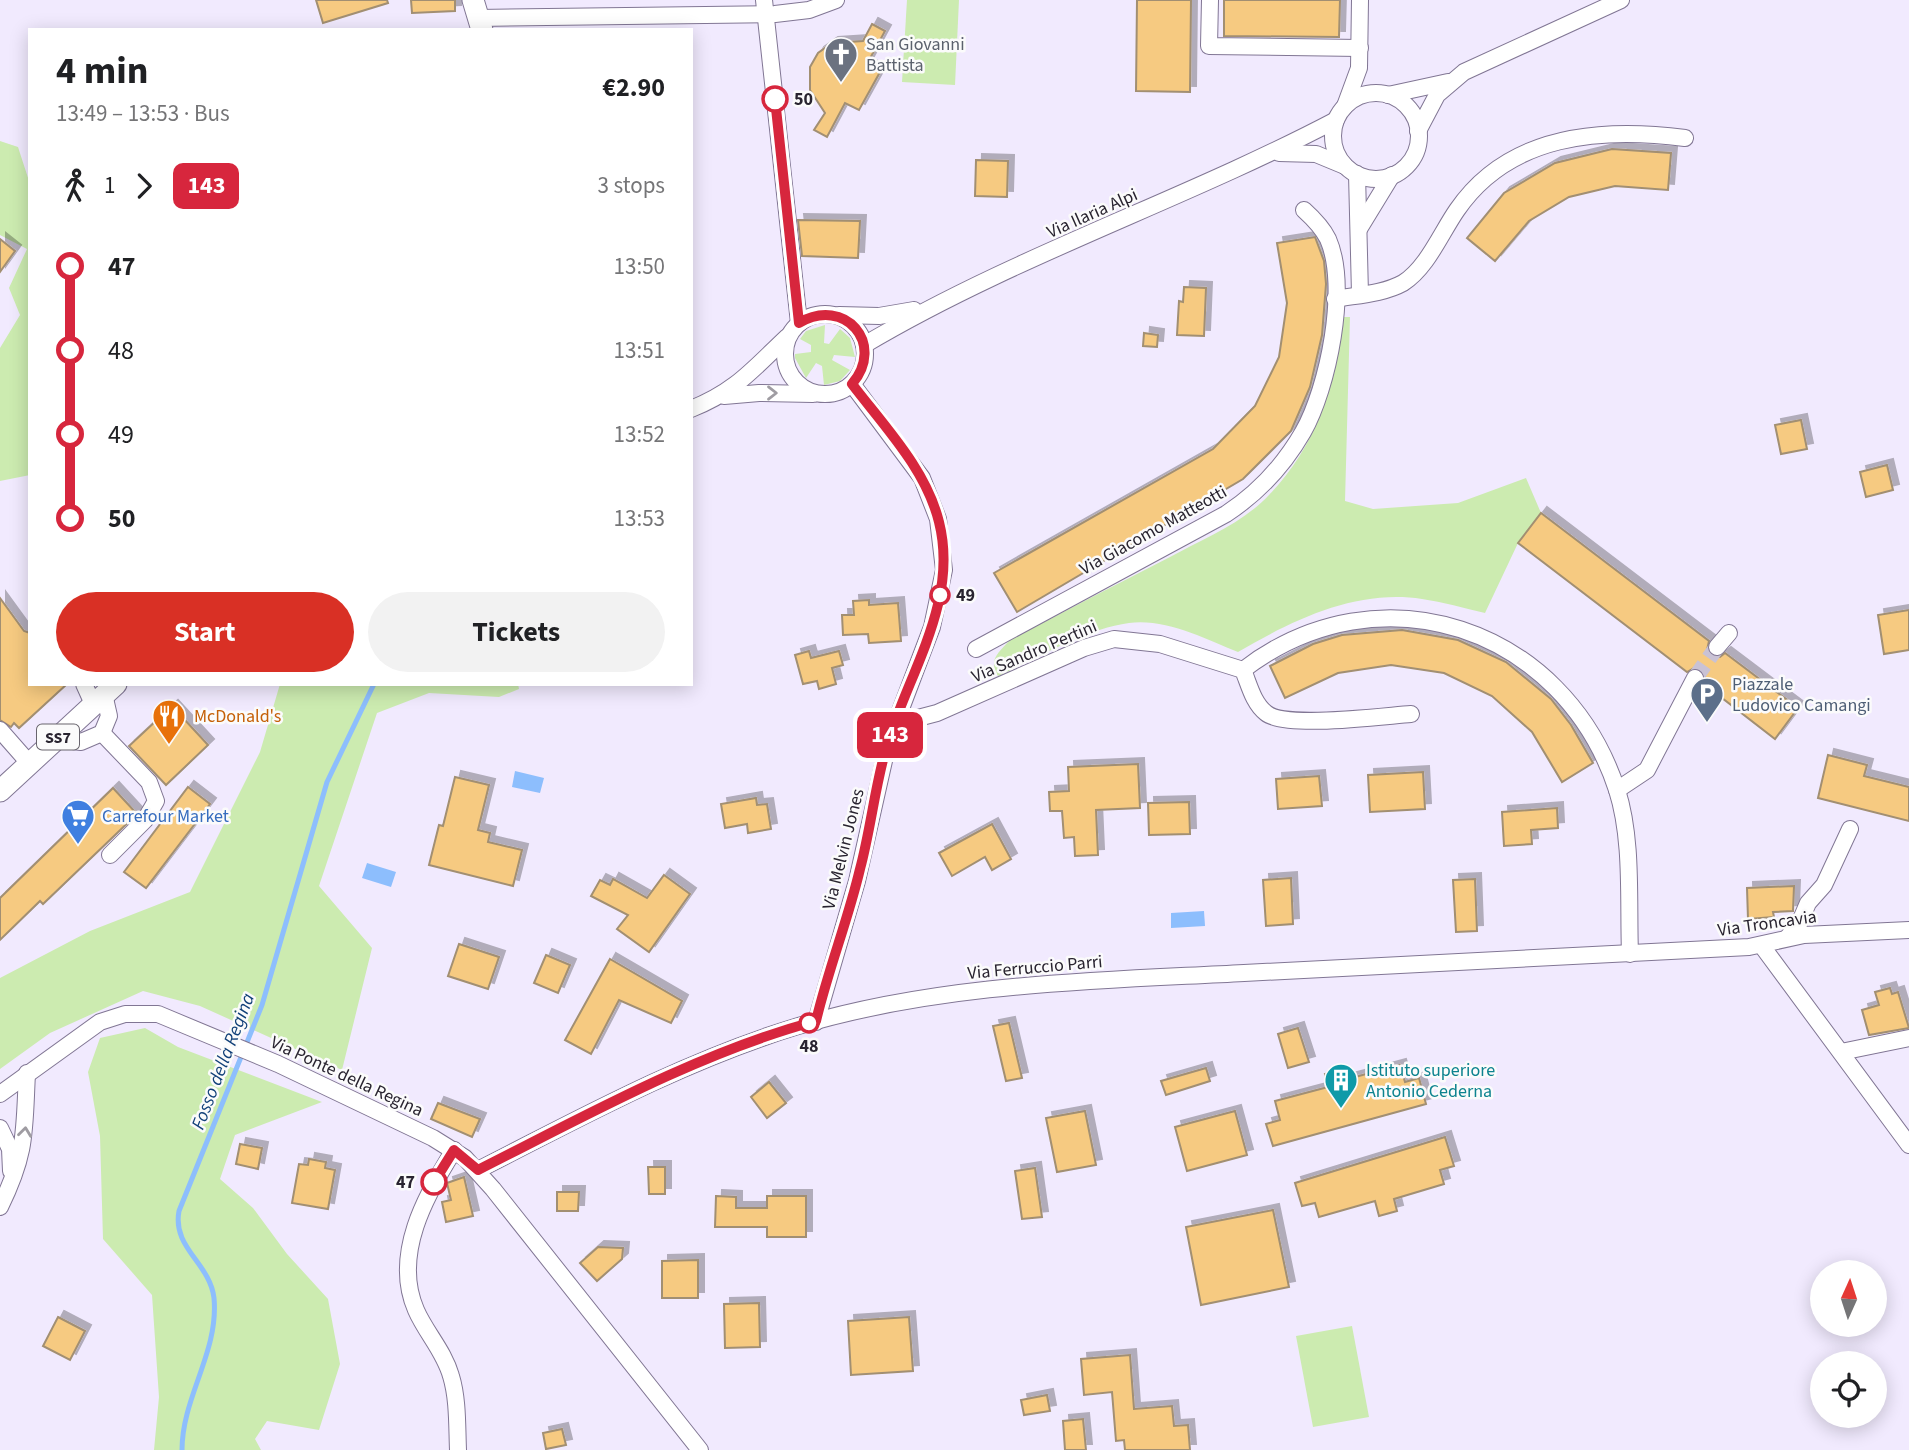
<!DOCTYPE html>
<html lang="en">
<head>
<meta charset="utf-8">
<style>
  :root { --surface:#fff; --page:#f2f2f2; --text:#202124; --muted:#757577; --accent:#d93025 }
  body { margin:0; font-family:"Source Sans 3",sans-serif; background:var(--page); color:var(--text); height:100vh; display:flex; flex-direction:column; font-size:26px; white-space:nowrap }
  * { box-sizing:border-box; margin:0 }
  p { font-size:23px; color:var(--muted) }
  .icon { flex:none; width:38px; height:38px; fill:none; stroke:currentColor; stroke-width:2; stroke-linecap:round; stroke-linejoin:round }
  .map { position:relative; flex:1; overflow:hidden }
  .side { position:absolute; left:28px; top:28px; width:665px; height:658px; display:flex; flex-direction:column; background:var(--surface); border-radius:0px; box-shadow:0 4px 18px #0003 }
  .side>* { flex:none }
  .badge { padding:0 14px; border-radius:10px; font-size:24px; line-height:46px }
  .needle { width:46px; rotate:3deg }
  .tools { position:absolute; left:1810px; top:1260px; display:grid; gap:14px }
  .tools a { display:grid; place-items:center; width:77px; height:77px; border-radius:50%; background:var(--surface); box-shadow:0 4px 18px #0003; font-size:35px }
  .map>.badge { position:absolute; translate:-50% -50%; box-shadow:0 0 0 4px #fff }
  .legs { display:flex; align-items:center; gap:10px; height:77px; padding:0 28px; font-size:23px }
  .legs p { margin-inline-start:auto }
  .head { display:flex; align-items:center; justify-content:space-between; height:119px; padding:0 28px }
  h1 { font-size:38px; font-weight:700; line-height:52px }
  .primary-button { display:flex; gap:14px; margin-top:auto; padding:14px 28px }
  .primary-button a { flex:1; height:80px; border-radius:42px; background:var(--accent); color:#fff; font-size:28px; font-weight:700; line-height:80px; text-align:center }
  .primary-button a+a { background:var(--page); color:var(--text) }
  ul { padding:0 28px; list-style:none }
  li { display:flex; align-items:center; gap:24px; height:84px; font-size:26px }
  li i { display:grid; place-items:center; width:10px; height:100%; margin:0 9px; background:currentColor }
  li i::after { content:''; width:18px; height:18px; margin:-9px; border:5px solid; border-radius:50%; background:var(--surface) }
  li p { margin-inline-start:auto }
  li:first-child i { background:linear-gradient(#0000 50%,currentColor 0) }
  li:last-child i { background:linear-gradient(currentColor 50%,#0000 0) }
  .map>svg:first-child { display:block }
</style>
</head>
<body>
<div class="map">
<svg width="1909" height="1450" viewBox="0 0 1909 1450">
  <defs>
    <filter id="shadow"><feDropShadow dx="6" dy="-6" stdDeviation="0" flood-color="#0004"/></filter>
  </defs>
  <rect width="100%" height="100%" fill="#f1eafe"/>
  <g fill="#ccebb0">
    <polygon points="907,0 959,0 955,85 902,82"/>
    <polygon points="0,141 18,147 30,184 30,475 0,481 0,348 20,315 9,288 27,249 0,235"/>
    <path d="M1339 317H1350L1345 501 1373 509 1458 503 1526 478 1541 513 1518 543 1485 613C1464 608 1443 602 1422 599 1356 589 1293 620 1238 652 1206 639 1165 618 1129 623 1084 629 1039 658 998 676 988 660 998 653 1010 640 1063 612 1117 584 1170 557 1203 539 1243 523 1269 495 1315 448 1338 383 1339 317Z"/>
    <polygon points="825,325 824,343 829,344 840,329 850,338 855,357 834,355 832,360 850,370 840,381 824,385 822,366 816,363 806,378 795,358 795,354 811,352 811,345 800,339 806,331"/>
    <polygon points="280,684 518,684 519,689 499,697 429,693 377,713 319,886 372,948 342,1070 200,1006 143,991 50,1033 0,1069 0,978 90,931 190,892 260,752"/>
    <polygon points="145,1028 178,1047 322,1102 235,1135 220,1179 253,1208 287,1254 328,1299 340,1364 319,1430 267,1421 255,1439 261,1450 154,1450 159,1397 152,1295 103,1239 100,1136 88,1072 100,1038"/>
    <polygon points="1352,1326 1369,1417 1313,1427 1296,1336"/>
  </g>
  <g fill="#8dbefd">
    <polygon points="515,771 544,778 540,793 512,787"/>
    <polygon points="367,863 396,872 391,887 362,878"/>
    <polygon points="1204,911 1205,926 1171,928 1171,913"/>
  </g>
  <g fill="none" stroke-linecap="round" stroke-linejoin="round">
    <path stroke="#8dbefd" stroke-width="5" d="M182 1450C182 1397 219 1352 214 1298 210 1263 172 1248 179 1211L262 1005 327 782 374 684"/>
  </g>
  <g fill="#f6ca81" stroke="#a28f72" stroke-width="2" filter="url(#shadow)">
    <polygon points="316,0 387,0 388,3 323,23"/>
    <polygon points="411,0 455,0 455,11 412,13"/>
    <polygon points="1137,0 1191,0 1190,92 1136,91"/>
    <polygon points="1224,0 1340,0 1339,37 1224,36"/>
    <polygon points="872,24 885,31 867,64 880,72 859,110 845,103 827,137 814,130 825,113 810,90 810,67 818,53 832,43 863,41"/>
    <polygon points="1612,149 1671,153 1668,190 1615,186 1569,197 1529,221 1495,261 1467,238 1504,193 1555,163"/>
    <polygon points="976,160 1008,161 1007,197 975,196"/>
    <polygon points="798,220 860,221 858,258 802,256"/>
    <polygon points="1315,237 1324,261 1326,284 1322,335 1310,387 1291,431 1243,479 1017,612 994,573 1213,449 1255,406 1279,357 1287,303 1277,243"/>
    <polygon points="0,239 15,251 0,272"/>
    <polygon points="1184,287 1206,288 1204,336 1177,335 1179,301 1183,302"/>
    <polygon points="1144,333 1158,335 1157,347 1143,346"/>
    <polygon points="1801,420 1807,449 1781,454 1775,425"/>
    <polygon points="1887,465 1893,490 1866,497 1860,472"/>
    <polygon points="1541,513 1709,641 1707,650 1711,655 1720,657 1725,653 1798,708 1775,739 1704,684 1705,677 1700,669 1694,668 1687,672 1518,543"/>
    <polygon points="0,598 24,631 30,633 30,684 67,684 19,728 14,723 11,727 0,720"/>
    <polygon points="869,600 869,605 898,603 901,641 869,643 868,634 843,635 842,615 854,615 853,601"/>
    <polygon points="1909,610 1909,650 1884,654 1878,615"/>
    <polygon points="1402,630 1458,640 1506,662 1551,699 1571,725 1593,763 1562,782 1532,732 1492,696 1444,673 1391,665 1338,673 1285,698 1270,666 1313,644 1342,635"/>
    <polygon points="809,651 811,658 839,651 843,665 832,668 836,684 819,689 817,681 803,684 795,655"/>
    <polygon points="172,706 208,745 166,785 129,746"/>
    <polygon points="1828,755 1867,765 1864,776 1909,787 1909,821 1818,798"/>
    <polygon points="1138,764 1140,808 1096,810 1098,855 1075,856 1074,837 1064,838 1062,811 1050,811 1049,792 1069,791 1068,767"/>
    <polygon points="1423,772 1425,809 1370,812 1368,775"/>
    <polygon points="1319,776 1322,806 1278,809 1276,779"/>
    <polygon points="455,777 489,785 478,830 490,833 488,842 522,850 513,886 429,865 439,825 443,826"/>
    <polygon points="188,787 210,804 146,888 124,872"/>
    <polygon points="113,788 137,814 43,904 40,901 0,940 0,898"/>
    <polygon points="756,798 757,805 767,804 771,829 748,833 747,824 725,828 721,804"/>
    <polygon points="1189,802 1190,834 1149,835 1148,803"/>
    <polygon points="1557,808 1558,828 1531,830 1532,844 1504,846 1502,812"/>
    <polygon points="992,824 1011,859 992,870 985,857 952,876 939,853"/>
    <polygon points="664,875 690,894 649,952 617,929 628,915 591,896 600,880 610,885 613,879 647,898"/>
    <polygon points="1291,878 1293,924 1266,926 1263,880"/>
    <polygon points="1475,879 1477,931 1456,932 1453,880"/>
    <polygon points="1794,886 1793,911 1773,912 1774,917 1748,919 1747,888"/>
    <polygon points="459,944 499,957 488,989 448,976"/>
    <polygon points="546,955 570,965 558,993 534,983"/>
    <polygon points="610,959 682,1001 671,1023 619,1000 591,1054 565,1040"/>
    <polygon points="1890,988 1892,994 1898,992 1909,1028 1869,1035 1862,1010 1879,1005 1875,992"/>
    <polygon points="1009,1023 1022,1078 1006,1081 993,1026"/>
    <polygon points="1298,1028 1309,1062 1288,1068 1278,1034"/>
    <polygon points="1400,1065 1405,1082 1419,1078 1426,1104 1273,1146 1266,1124 1280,1120 1275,1101 1328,1087 1325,1074 1337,1071 1340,1081"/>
    <polygon points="1206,1068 1210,1081 1166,1095 1161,1081"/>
    <polygon points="769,1082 786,1103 767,1118 751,1097"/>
    <polygon points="438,1103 480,1119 472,1137 431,1119"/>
    <polygon points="1085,1111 1096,1165 1057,1172 1046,1118"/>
    <polygon points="1235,1111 1247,1155 1187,1171 1175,1127"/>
    <polygon points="1445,1137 1454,1166 1440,1170 1444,1184 1394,1199 1397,1211 1379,1216 1375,1201 1319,1217 1315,1203 1302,1206 1295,1183"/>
    <polygon points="240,1144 262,1148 258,1169 236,1164"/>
    <polygon points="309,1159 326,1162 325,1168 335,1170 328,1209 292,1203 299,1164 308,1165"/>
    <polygon points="648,1167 665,1167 665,1194 649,1194"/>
    <polygon points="1035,1168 1042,1217 1022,1219 1015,1171"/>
    <polygon points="464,1177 473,1216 446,1222 442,1202 451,1200 447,1183"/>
    <polygon points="557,1192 579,1192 578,1211 557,1211"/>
    <polygon points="716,1196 736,1197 736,1208 767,1208 767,1196 806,1196 806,1237 767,1237 767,1227 715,1227"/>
    <polygon points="1273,1210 1289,1287 1201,1305 1186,1227"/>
    <polygon points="598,1247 623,1248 622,1259 597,1281 580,1263"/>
    <polygon points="698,1260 698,1298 662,1298 662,1261"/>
    <polygon points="759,1303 760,1347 725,1348 724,1304"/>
    <polygon points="58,1317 85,1331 70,1360 43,1346"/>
    <polygon points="909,1317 913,1371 851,1375 848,1321"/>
    <polygon points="1130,1355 1134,1409 1172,1406 1174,1426 1188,1425 1190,1450 1125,1450 1124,1440 1116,1441 1112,1392 1084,1395 1081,1359"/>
    <polygon points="1047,1395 1050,1411 1024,1415 1021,1400"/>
    <polygon points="1083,1419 1086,1450 1065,1450 1063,1421"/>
    <polygon points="562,1429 566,1445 546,1449 543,1433"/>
  </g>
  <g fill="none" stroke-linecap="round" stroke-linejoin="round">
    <polyline stroke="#c9c2d5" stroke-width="16" stroke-dasharray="16 8" stroke-linecap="butt" points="1695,678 1717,647"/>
    <defs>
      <g id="minor">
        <polyline points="764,0 799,323"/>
        <polyline points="1210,0 1209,46 1360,48"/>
        <polyline points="478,18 775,14 809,10 836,0"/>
        <circle cx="1376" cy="136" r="43"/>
        <polyline points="1388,95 1448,82"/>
        <polyline points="1345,106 1359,68 1360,0"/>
        <polyline points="1418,131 1437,95 1464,72 1621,0"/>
        <polyline points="1279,153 1316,154 1345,166"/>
        <polyline points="1357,174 1360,294"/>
        <polyline points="1359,229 1392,175"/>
        <path d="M1335 299C1357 295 1383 294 1403 283 1427 268 1441 233 1457 210 1509 134 1601 127 1685 138"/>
        <circle cx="825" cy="354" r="40"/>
        <polyline points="839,315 879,316 914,310"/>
        <path d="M864 345C1014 256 1182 201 1336 120"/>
        <polyline points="724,396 759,393 813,394"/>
        <path d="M691 409C736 391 753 369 787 337"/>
        <polyline points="1717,647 1729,633"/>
        <path d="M976 649 1226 514C1258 493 1284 465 1303 432 1328 388 1349 287 1328 239 1322 227 1314 219 1304 210"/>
        <path d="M1243 670C1379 565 1564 627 1617 790 1633 840 1628 901 1630 954"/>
        <polyline points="84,684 93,704"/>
        <path d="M895 724 937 713 1084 648 1114 639 1160 644 1243 670C1249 684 1253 703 1266 713 1285 729 1383 716 1411 714"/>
        <polyline points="0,730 29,763"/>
        <polyline points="102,733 149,782 156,801 145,820 110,855"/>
        <polyline points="56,739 81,742 102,733 109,716 104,694"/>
        <polyline points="1617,790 1647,770 1695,678"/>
        <polyline points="1787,938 1799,924 1808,903 1824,885 1850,829"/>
        <polyline points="1762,946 1909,1145"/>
        <polyline points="816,1022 857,881 888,743 932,627 944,570 938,519 922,478 852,384"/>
        <polyline points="1841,1052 1909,1038"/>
        <polyline points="0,1094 100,1022 125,1014 158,1014 278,1064 433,1138 465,1158 493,1189 700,1450"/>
        <polyline points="0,1128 10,1149 11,1171"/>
        <path d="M454 1150C426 1195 392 1255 416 1310 426 1333 444 1351 451 1376 458 1399 457 1426 458 1450"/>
        <path d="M478 1170C580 1118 684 1061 795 1027 940 983 1094 981 1244 973 1412 965 1580 957 1749 947L1804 935 1909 930"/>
        <path d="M0 1207C27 1152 24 1132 27 1073"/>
      </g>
      <g id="major">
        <polyline points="473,0 482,30"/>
        <polyline points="0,791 116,684"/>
      </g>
    </defs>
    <use href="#minor" stroke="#817694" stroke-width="18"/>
    <use href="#major" stroke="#817694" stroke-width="23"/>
    <use href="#minor" stroke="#fff" stroke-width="16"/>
    <use href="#major" stroke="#fff" stroke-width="21"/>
  </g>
  <defs><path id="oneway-chevron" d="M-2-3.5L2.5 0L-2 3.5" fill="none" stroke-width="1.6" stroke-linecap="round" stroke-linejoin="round" transform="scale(1.75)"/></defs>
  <g stroke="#9f9ca2">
    <use href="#oneway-chevron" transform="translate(772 393)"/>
    <use href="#oneway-chevron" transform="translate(25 1132) rotate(-83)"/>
  </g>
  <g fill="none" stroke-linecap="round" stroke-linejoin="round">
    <defs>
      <path id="line-1" d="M434 1182 454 1150 478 1170C587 1115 698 1053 816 1021 828 970 848 920 860 869 871 828 875 785 887 745 909 672 959 601 939 522 926 469 884 426 852 384 886 344 845 296 799 323L775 99"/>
    </defs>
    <use href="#line-1" stroke="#fff" stroke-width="16"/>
    <use href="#line-1" stroke="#d7263d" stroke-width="10"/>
  </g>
  <defs>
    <symbol id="church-pin" viewBox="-11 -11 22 30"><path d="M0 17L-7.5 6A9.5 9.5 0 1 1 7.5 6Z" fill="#6b7280" stroke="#fbfbfb"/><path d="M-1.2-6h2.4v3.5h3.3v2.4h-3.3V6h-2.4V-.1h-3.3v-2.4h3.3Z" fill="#fff"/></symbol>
    <symbol id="parking-pin" viewBox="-11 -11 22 30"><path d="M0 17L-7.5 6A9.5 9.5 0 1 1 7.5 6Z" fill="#5c6f8a" stroke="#fbfbfb"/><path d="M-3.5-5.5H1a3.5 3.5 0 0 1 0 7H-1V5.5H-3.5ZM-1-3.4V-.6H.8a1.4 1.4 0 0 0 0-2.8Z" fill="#fff"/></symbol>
    <symbol id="restaurant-pin" viewBox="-11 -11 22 30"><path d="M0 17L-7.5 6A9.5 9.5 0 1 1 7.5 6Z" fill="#e8710a" stroke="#fbfbfb"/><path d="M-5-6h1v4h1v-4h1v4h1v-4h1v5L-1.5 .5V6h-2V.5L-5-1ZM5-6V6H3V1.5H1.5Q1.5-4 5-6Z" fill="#fff"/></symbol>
    <symbol id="supermarket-pin" viewBox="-11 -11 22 30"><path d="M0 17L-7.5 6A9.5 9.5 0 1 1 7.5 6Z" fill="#3f7fe0" stroke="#fbfbfb"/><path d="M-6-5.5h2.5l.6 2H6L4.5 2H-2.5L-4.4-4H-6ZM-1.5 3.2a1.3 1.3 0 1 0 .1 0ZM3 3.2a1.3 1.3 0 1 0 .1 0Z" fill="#fff"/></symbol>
    <symbol id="building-pin" viewBox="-11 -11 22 30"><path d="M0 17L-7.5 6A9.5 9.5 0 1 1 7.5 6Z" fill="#0f9aa8" stroke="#fbfbfb"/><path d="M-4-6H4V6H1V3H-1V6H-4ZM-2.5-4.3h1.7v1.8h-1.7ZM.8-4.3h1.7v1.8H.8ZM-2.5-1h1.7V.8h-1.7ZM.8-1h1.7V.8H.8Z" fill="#fff"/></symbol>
  </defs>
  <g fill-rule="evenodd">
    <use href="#church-pin" x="822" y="35" width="38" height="52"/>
    <use href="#parking-pin" x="1688" y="675" width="38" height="52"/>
    <use href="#restaurant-pin" x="150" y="697" width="38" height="52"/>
    <use href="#supermarket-pin" x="59" y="797" width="38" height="52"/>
    <use href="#building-pin" x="1322" y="1061" width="38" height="52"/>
  </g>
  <g fill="#fff" stroke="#d7263d" stroke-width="3.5">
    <circle cx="775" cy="99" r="12"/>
    <circle cx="940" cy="595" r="9"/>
    <circle cx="809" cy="1023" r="9"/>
    <circle cx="434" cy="1182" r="12"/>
  </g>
  <g text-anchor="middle" stroke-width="5" stroke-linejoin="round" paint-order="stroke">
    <rect fill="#fbfbfb" stroke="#68646d" stroke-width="2" x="37" y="724.5" width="42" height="25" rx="5"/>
    <g font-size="16" font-weight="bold" fill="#292430">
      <text x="58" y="743">SS7</text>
    </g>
    <g font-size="18" fill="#5b616d" stroke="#fbfbfb" text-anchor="start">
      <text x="866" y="50">San Giovanni<tspan x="866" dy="21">Battista</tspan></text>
    </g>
    <g font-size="18" font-weight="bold" fill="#292430" stroke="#fbfbfb" text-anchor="start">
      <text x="794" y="105">50</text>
      <text x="956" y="601">49</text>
      <text x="809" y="1052" text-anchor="middle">48</text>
      <text x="415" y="1188" text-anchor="end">47</text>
    </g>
    <g font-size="18" fill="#292430" stroke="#fbfbfb">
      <text transform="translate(1092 213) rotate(-24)" y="6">Via Ilaria Alpi</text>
      <text transform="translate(1153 530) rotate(-29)" y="6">Via Giacomo Matteotti</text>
      <text transform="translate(1034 651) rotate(-23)" y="6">Via Sandro Pertini</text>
      <text transform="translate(843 849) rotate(-76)" y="6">Via Melvin Jones</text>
      <text transform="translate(1767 923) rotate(-8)" y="6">Via Troncavia</text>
      <text transform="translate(1035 967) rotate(-5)" y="6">Via Ferruccio Parri</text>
      <text transform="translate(347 1076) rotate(25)" y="6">Via Ponte della Regina</text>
    </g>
    <g font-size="18" fill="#4e5e75" stroke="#fbfbfb" text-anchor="start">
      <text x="1732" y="690">Piazzale<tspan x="1732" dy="21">Ludovico Camangi</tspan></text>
    </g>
    <g font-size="18" fill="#c56008" stroke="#fbfbfb" text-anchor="start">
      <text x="194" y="722">McDonald's</text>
    </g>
    <g font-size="18" fill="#366cbe" stroke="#fbfbfb" text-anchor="start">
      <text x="102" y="822">Carrefour Market</text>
    </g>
    <g font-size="18" fill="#0d838f" stroke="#fbfbfb" text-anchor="start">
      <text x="1366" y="1076">Istituto superiore<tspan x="1366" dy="21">Antonio Cederna</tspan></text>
    </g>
    <g font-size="19" font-style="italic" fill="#124179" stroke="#fbfbfb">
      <text transform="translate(222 1061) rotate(-69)" y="7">Fosso della Regina</text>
    </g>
  </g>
</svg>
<div class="tools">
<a><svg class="needle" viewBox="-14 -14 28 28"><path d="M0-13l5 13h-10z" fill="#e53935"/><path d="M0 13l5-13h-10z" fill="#757577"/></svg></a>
<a><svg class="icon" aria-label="locate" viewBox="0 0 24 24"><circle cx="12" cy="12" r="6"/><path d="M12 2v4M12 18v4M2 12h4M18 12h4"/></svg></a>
</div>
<b class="badge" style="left:890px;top:735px;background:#d7263d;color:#fff">143</b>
<section class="side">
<div class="head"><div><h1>4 min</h1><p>13:49 – 13:53 · Bus</p></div><b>€2.90</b></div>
<div class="legs"><svg class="icon" aria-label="walk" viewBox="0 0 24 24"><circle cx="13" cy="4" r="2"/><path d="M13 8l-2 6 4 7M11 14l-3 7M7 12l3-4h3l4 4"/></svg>1<svg class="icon" aria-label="forward" viewBox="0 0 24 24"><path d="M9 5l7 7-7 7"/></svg><b class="badge" style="background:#d7263d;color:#fff">143</b><p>3 stops</p></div>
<ul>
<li><i style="color:#d7263d"></i><b>47</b><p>13:50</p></li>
<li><i style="color:#d7263d"></i><span>48</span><p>13:51</p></li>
<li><i style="color:#d7263d"></i><span>49</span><p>13:52</p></li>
<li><i style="color:#d7263d"></i><b>50</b><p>13:53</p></li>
</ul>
<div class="primary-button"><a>Start</a><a>Tickets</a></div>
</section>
</div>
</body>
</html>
